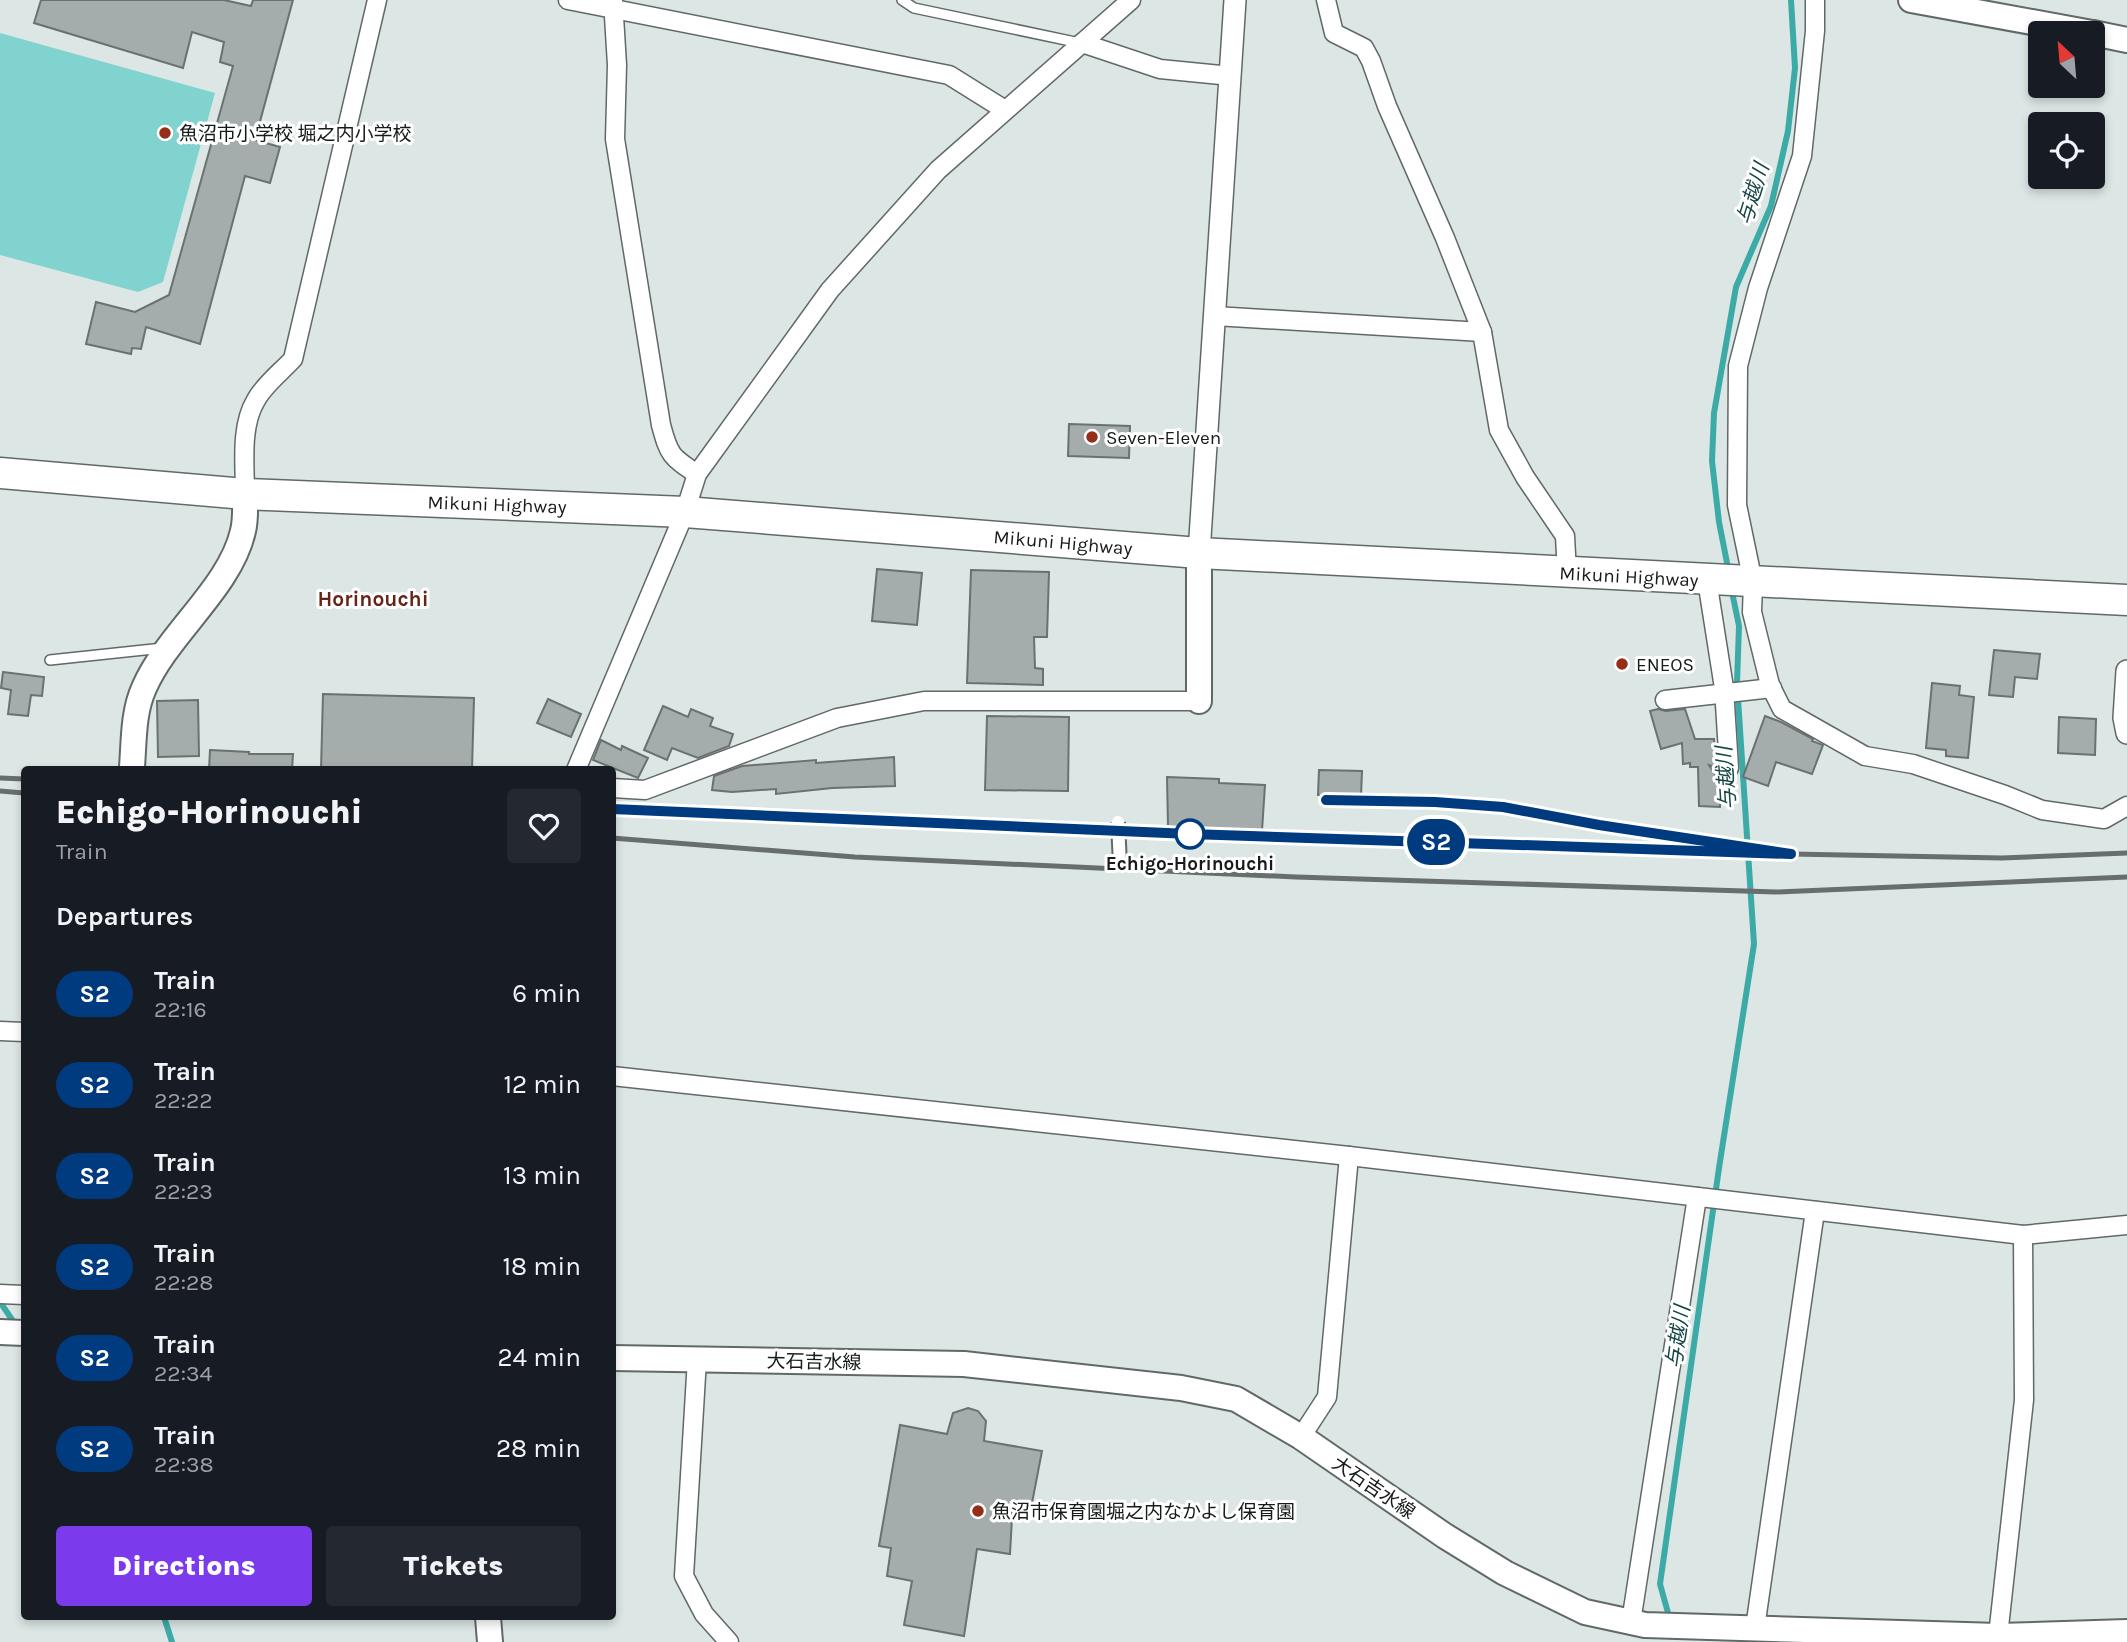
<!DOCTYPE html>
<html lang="en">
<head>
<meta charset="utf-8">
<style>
  :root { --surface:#171b24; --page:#242831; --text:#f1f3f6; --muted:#9ea1a6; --accent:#7c3aed }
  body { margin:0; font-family:Karla,"Noto Sans JP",sans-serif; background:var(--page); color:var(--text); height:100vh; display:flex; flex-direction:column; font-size:26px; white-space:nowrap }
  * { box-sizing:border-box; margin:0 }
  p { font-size:23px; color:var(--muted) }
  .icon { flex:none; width:38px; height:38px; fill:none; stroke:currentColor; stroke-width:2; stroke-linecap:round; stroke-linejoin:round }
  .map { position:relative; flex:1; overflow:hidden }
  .side { position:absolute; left:21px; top:766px; width:595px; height:854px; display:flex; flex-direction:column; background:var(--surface); border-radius:7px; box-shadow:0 4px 10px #0003 }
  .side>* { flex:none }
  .badge { padding:0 14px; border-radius:23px; font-size:24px; line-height:46px }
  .needle { width:46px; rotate:334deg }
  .controls { position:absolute; left:2028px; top:21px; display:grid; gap:14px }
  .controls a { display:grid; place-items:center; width:77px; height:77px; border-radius:7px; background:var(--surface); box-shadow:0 4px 10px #0003; font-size:35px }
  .map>.badge { position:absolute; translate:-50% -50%; box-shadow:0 0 0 4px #fff }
  h2 { padding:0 35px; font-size:26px; line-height:63px }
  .round { display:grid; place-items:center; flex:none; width:74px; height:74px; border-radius:7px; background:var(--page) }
  .headline { display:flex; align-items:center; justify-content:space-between; height:119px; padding:0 35px }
  h1 { font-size:33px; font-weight:800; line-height:52px }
  .action { display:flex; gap:14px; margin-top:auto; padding:14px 35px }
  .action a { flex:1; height:80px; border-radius:7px; background:var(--accent); color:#fff; font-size:28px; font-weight:800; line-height:80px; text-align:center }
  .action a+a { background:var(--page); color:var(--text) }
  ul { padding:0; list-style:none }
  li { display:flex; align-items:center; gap:21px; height:91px; padding:0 35px }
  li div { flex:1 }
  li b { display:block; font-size:26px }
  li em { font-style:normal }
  li .badge { min-width:77px; font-weight:700; text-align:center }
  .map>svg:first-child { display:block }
</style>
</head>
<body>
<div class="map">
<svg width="2127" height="1642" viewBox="0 0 2127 1642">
  <rect width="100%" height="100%" fill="#dce6e5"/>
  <polygon fill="#81d3cf" points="0,33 215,93 163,282 138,292 0,255"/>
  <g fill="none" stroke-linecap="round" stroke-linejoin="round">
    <g stroke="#3caba7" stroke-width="6">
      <polyline points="1729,573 1719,522 1712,461 1714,413 1736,287 1771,206 1788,131 1795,68 1791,0"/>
      <polyline points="0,1302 17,1327"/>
      <polyline points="164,1617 172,1642"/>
      <polyline points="1670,1620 1660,1584 1719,1168 1754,944 1737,683 1739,626 1731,587"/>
    </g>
  </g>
  <g fill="#a4adac" stroke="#697271" stroke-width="2">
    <polygon points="41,0 224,0 251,6 253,0 293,0 255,140 280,147 270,183 245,176 200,344 146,327 141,349 132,348 131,354 86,344 96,302 135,312 169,295 233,66 220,62 224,42 192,32 183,68 34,23"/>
    <polygon points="1069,424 1130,426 1129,458 1068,456"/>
    <polygon points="877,569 922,573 917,625 872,621"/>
    <polygon points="971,570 1049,572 1047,637 1034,637 1035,668 1043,669 1043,685 967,683"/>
    <polygon points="1994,650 2040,654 2037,679 2015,677 2013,697 1989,695"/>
    <polygon points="3,672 44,677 42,696 31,695 28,716 8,714 11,690 1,688"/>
    <polygon points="1932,683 1960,686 1959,695 1974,697 1968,758 1946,756 1946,750 1926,748"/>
    <polygon points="323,694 474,698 472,770 321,770"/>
    <polygon points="548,699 581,714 571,737 537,723"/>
    <polygon points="198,700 199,756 158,757 157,701"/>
    <polygon points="663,706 688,717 691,709 713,718 710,726 733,734 729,746 698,758 672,748 667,760 644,750"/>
    <polygon points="1658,709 1666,711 1685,709 1695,739 1714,739 1715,767 1709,765 1720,783 1720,807 1699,806 1698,767 1690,767 1690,763 1683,764 1682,743 1661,749 1650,711"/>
    <polygon points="987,716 1069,717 1068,791 985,790"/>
    <polygon points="1765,716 1781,722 1813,739 1812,741 1823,745 1812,774 1776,762 1768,786 1743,777"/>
    <polygon points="2059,717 2096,719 2095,755 2058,753"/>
    <polygon points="601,740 621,750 622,746 648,758 638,778 593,760"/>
    <polygon points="210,750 249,752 249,754 293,754 292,770 209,770"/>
    <polygon points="894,757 895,786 832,788 776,794 776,789 732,792 712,790 714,776 742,766 816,760 816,763"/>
    <polygon points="1319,770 1362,771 1361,796 1318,795"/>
    <polygon points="1167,777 1219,779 1219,783 1265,785 1262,831 1168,826"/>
    <polygon points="968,1408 978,1411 986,1421 984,1441 1042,1451 1032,1503 1013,1500 1010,1554 977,1549 964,1636 904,1625 912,1581 887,1576 891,1548 879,1546 900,1425 947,1434 953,1413"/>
  </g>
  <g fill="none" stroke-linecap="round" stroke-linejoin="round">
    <defs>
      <g id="service">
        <polyline points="902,0 914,8 1080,43"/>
        <polyline points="50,660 163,648"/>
      </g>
      <g id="minor">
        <polyline points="568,0 949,75 1005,110"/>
        <path d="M613 0 617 65 615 139 661 425C669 455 671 457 697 474"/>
        <polyline points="1326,0 1334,33 1364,48 1371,61 1387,106 1445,238 1482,332 1499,430 1525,477 1565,536 1567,573"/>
        <polyline points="1815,0 1815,31 1802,156 1758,288 1738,366 1737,505 1753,582 1752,612 1770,685 1782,709 1865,756 1913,764 2005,795 2042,810 2104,819 2127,806"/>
        <polyline points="1082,43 1160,69 1231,76"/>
        <polyline points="1215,316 1482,332"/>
        <path d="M245 494C245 465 240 426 256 400 264 385 281 372 293 359L377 0"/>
        <polyline points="1707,580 1724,688 1729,768"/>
        <polyline points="1665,700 1772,688"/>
        <polyline points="576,770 685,512 697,474 830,290 938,170 1131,0"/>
        <polyline points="612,788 645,790 837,718 924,701 1199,701"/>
        <polyline points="0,1031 24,1032"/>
        <polyline points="612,1076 1349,1156 2023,1235 2127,1225"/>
        <polyline points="0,1294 24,1295"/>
        <polyline points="697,1359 684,1576 704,1614 729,1642"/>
        <polyline points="1301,1437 1327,1397 1349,1156"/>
        <polyline points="1631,1622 1697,1197"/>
        <polyline points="1755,1628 1815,1211"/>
        <polyline points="1998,1636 2024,1400 2023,1235"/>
      </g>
      <g id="tertiary">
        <polyline points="1199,553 1235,0"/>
        <polyline points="2127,671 2124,718 2127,733"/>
      </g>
      <g id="secondary">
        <polyline points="1911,0 2092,33"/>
        <polyline points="2093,33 2127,40"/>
        <polyline points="1199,701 1199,553"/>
        <path d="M132 767C134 741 133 712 144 688 168 633 230 588 243 531 246 519 245 506 245 494"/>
        <polyline points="0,1332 24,1333"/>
        <polyline points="612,1358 964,1364 1181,1388 1236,1399 1301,1437 1445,1536 1505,1573 1585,1612 1645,1625 1998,1636 2127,1632"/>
        <polyline points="488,1617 490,1642"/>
      </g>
      <polyline id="trunk" points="0,473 245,494 685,512 1199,553 2127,600"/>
    </defs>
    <use href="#service" stroke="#616968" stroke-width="12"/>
    <use href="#minor" stroke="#616968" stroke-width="21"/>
    <use href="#tertiary" stroke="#616968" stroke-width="24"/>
    <use href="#secondary" stroke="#616968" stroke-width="28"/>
    <use href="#trunk" stroke="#616968" stroke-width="33"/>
    <use href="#service" stroke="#fff" stroke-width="9"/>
    <use href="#minor" stroke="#fff" stroke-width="18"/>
    <use href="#tertiary" stroke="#fff" stroke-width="21"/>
    <use href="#secondary" stroke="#fff" stroke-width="24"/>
    <use href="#trunk" stroke="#fff" stroke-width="30"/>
    <g stroke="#676e6d" stroke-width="5">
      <polyline points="0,778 24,779"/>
      <polyline points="0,791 24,793"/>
      <polyline points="1326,800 1435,802 1503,807 1599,825 1725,843"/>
      <polyline points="612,809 1190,834 1791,854 2002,858 2127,853"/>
      <polyline points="612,838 855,857 1296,877 1776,892 2127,877"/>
    </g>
    <defs>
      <polyline id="pedestrian-bridge" points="1118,822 1120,865"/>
    </defs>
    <use href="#pedestrian-bridge" stroke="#616968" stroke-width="16" stroke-linecap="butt"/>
    <use href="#pedestrian-bridge" stroke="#fff" stroke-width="12"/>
  </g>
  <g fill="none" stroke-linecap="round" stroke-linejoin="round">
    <defs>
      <polyline id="line" points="612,809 1190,834 1791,854 1599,825 1503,807 1435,802 1326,800"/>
    </defs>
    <use href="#line" stroke="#fff" stroke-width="16"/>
    <use href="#line" stroke="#003b80" stroke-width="10"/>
  </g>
  <g fill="#962d18" stroke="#fff" stroke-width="2.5">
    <circle cx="165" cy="133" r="7"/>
    <circle cx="1092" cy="437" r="7"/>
    <circle cx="1622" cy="664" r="7"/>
    <circle cx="978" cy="1511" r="7"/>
  </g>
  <circle fill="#fff" stroke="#003b80" stroke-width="3.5" cx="1190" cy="834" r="14"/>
  <g text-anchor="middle" stroke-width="6" stroke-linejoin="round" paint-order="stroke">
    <g font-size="19" fill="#161a19" stroke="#fff" text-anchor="start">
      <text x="179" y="140">魚沼市小学校 堀之内小学校</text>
      <text x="1106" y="444">Seven-Eleven</text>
      <text x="1636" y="671">ENEOS</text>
      <text x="992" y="1518">魚沼市保育園堀之内なかよし保育園</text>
    </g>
    <g font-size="19" fill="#161a19" stroke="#fff">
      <text transform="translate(497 504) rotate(2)" y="7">Mikuni Highway</text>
      <text transform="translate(1063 542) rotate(5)" y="7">Mikuni Highway</text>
      <text transform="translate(1629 576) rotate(3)" y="7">Mikuni Highway</text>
      <text transform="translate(814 1361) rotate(1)" y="7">大石吉水線</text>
      <text transform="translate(1374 1487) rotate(34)" y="7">大石吉水線</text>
    </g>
    <g font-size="19" font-weight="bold" fill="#161a19" stroke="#fff">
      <text x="1190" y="870">Echigo-Horinouchi</text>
    </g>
    <g font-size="21" font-style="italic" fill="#174846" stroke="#fff">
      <text transform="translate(1753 194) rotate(-73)" y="7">与越川</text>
      <text transform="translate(1726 778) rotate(-94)" y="7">与越川</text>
      <text transform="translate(1678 1337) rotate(-82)" y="7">与越川</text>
    </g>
    <g font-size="21" font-weight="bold" fill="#682517" stroke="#fff">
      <text x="373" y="606">Horinouchi</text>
    </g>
  </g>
</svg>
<div class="controls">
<a><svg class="needle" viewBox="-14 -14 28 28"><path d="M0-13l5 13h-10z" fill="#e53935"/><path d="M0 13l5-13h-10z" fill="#9ea1a6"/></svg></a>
<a><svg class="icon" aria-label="locate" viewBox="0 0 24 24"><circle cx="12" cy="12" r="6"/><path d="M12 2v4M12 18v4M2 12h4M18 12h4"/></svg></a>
</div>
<b class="badge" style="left:1436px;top:842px;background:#003b80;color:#fff">S2</b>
<section class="side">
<div class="headline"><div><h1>Echigo-Horinouchi</h1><p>Train</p></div><a class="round"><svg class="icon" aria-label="heart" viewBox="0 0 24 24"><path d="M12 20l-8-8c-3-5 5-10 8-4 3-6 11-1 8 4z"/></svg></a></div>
<h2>Departures</h2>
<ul>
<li><span class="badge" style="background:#003b80;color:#fff">S2</span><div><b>Train</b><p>22:16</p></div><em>6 min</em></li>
<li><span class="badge" style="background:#003b80;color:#fff">S2</span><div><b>Train</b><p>22:22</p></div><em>12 min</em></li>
<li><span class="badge" style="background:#003b80;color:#fff">S2</span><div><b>Train</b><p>22:23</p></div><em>13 min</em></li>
<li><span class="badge" style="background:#003b80;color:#fff">S2</span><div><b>Train</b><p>22:28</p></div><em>18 min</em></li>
<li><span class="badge" style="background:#003b80;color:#fff">S2</span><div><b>Train</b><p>22:34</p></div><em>24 min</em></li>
<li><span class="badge" style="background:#003b80;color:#fff">S2</span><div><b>Train</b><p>22:38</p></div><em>28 min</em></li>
</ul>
<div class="action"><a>Directions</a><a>Tickets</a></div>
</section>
</div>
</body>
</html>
